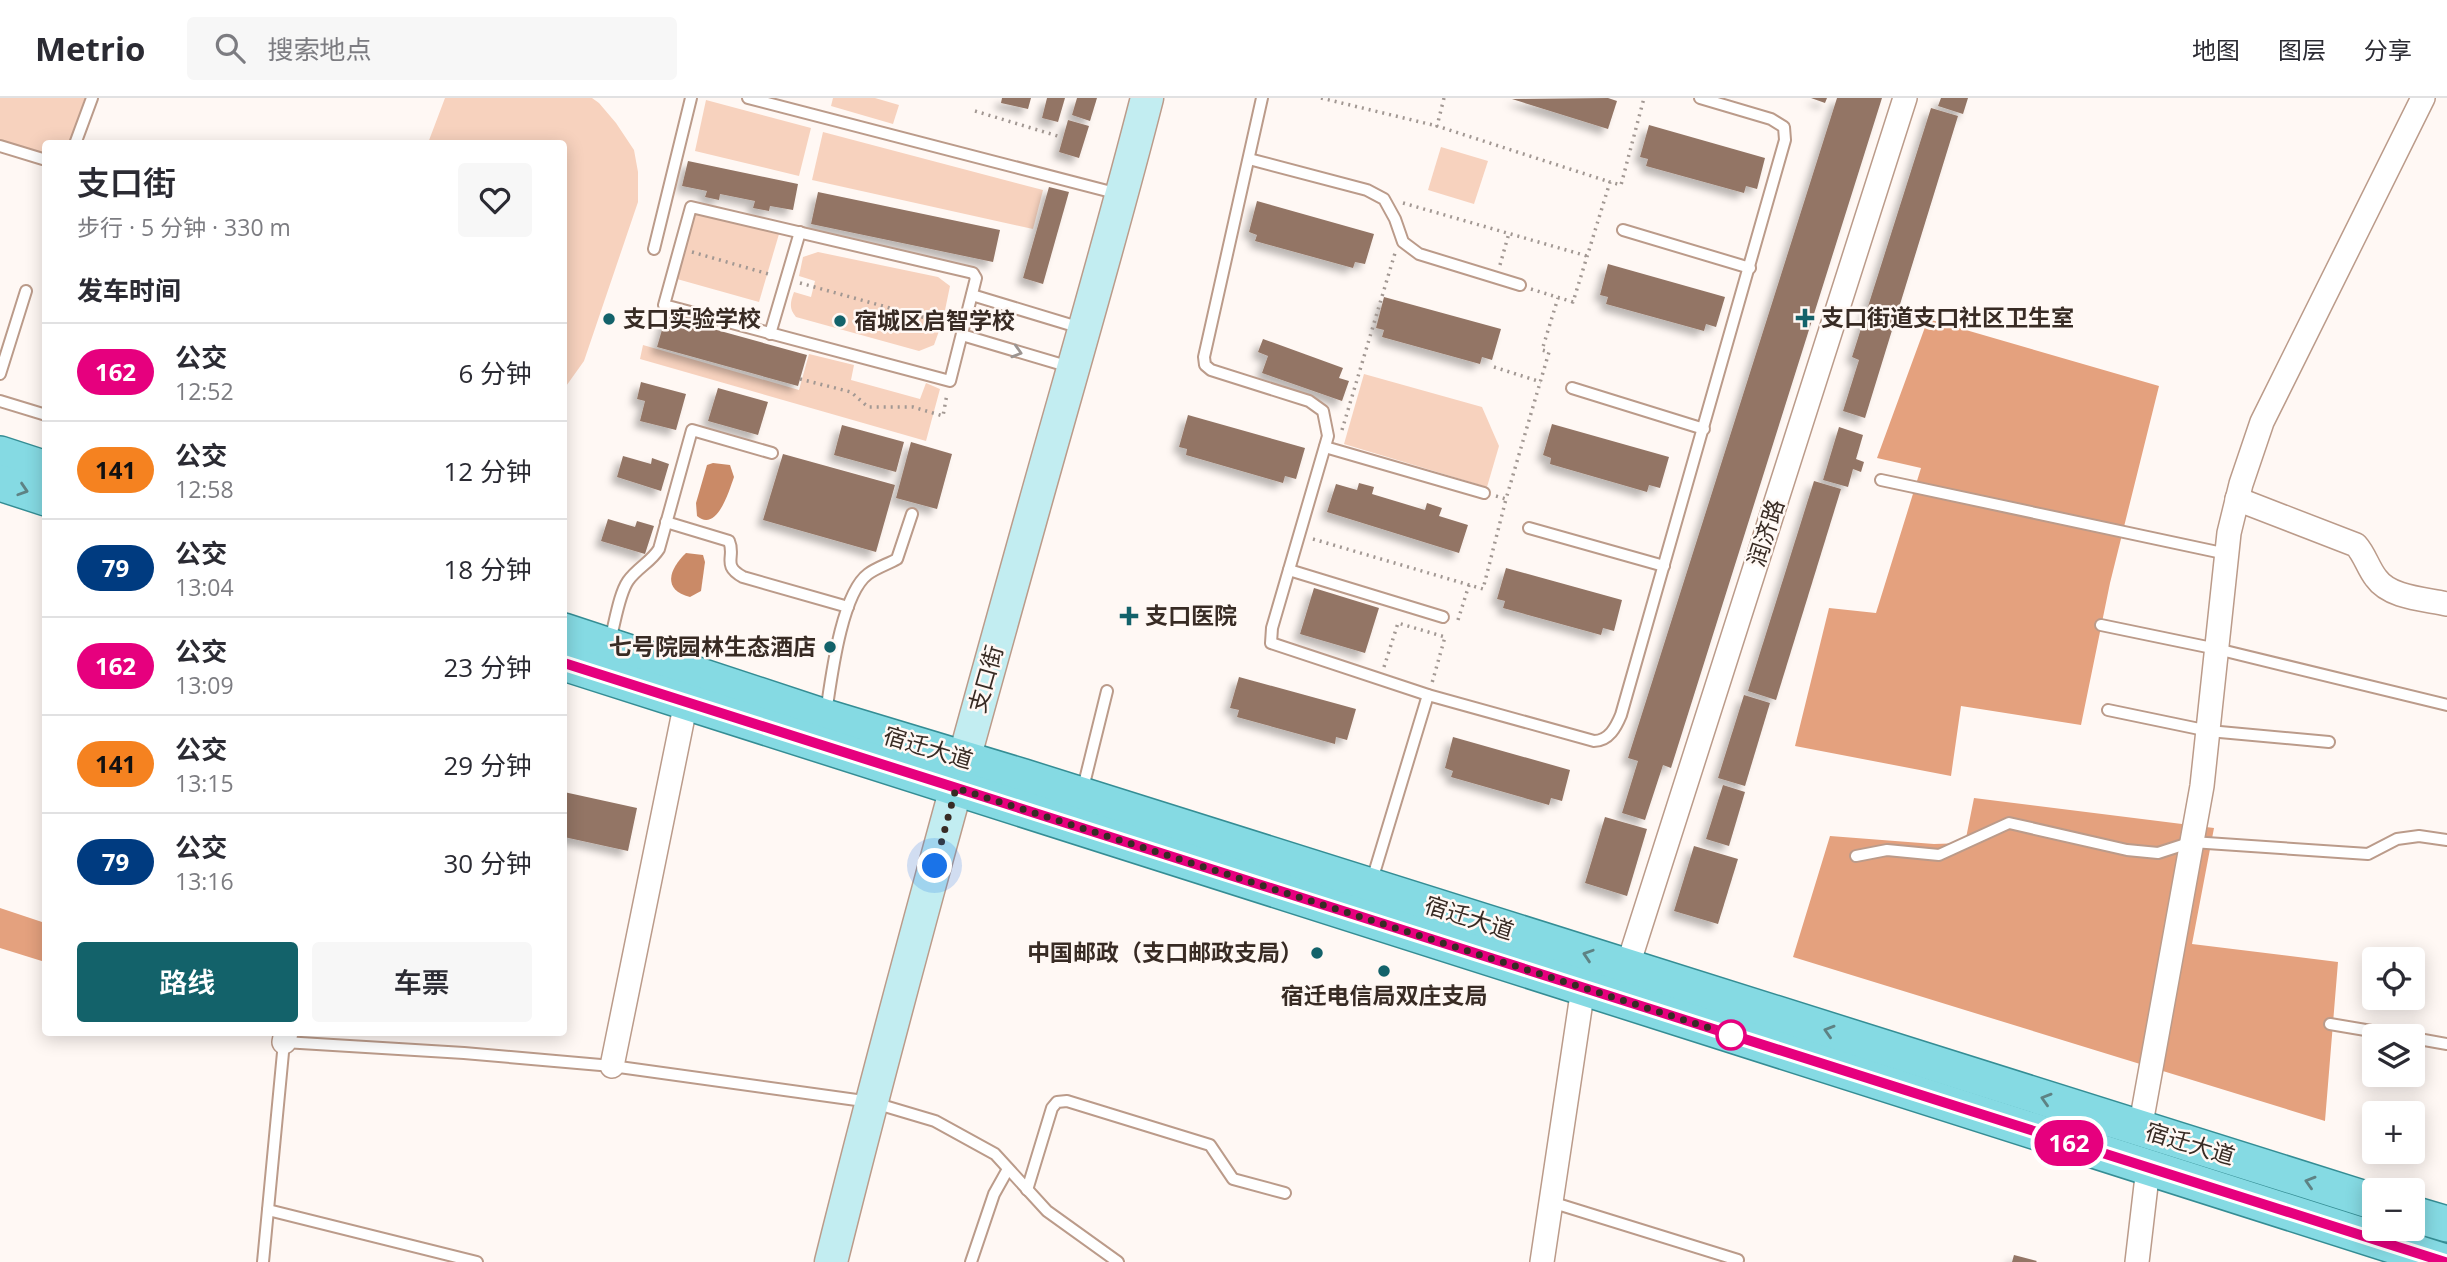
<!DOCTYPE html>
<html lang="zh">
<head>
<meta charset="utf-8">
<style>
  :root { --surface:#fff; --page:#f7f7f7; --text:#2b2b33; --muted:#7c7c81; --line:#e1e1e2; --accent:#13626a }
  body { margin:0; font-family:"Open Sans","Noto Sans SC",sans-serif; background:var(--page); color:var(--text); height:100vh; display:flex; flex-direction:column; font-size:26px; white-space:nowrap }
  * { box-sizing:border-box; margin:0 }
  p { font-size:23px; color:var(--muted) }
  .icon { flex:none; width:38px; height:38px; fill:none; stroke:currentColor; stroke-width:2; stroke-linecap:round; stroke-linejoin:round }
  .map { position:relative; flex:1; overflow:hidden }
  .panel { position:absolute; left:42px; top:42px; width:525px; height:896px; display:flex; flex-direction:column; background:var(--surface); border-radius:7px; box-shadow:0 4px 18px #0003 }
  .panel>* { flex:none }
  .badge { padding:0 14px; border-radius:23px; font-size:24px; line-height:46px }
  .tools { position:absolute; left:2362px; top:849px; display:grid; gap:14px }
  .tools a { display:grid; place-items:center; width:63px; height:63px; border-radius:7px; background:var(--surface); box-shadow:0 4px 18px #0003; font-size:35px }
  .you { position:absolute; width:35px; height:35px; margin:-18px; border:5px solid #fff; border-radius:50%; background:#1a73e8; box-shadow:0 0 0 10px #1a73e833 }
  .map>.badge { position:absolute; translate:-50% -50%; box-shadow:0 0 0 4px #fff }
  h2 { padding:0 35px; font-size:26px; line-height:63px }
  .round { display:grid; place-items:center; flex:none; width:74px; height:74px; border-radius:7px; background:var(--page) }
  .headline { display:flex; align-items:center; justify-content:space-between; height:119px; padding:0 35px }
  h1 { font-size:33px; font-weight:600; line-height:52px }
  .primary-button { display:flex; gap:14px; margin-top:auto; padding:14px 35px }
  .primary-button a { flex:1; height:80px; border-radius:7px; background:var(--accent); color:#fff; font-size:28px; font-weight:600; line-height:80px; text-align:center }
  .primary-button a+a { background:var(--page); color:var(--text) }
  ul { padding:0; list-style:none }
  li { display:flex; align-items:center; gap:21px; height:98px; padding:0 35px; border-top:2px solid var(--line) }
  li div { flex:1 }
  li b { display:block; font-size:26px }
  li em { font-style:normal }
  li .badge { min-width:77px; font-weight:700; text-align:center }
  header { display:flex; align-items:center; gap:42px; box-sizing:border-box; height:98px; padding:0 35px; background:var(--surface); border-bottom:2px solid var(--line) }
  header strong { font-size:33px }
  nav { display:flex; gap:38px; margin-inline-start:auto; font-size:24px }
  .search { width:490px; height:63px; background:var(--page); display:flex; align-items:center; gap:18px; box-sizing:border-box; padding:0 24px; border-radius:7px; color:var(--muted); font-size:26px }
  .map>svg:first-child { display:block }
</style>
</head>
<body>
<header>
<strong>Metrio</strong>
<div class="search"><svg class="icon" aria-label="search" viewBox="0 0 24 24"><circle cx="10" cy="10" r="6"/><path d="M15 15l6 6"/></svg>搜索地点</div>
<nav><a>地图</a><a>图层</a><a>分享</a></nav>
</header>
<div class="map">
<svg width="2447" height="1164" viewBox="0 0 2447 1164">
  <defs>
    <filter id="shadow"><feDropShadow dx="-6" dy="6" stdDeviation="3.5" flood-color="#0004"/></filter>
  </defs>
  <rect width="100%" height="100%" fill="#fff8f4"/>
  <g fill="#f7d2be">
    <polygon points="0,0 85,0 69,45 46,46 45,56 43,57 0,43"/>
    <polygon points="445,0 592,0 599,5 616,25 634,52 638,74 638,104 584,263 564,291 564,46 428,45"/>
    <polygon points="833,0 875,0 899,7 893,26 831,8"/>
    <polygon points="706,2 811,30 799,78 695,53"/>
    <polygon points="823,34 1043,92 1033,131 812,82"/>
    <polygon points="1441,49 1488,63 1474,106 1428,92"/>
    <polygon points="696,112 779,136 759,204 677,181"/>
    <path d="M818 154 938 179 950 188 944 217 929 213 925 228 939 233 934 247 919 253 796 219C789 211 790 205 794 194L811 199 815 183 799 178 803 159Z"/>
    <polygon points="643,247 799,292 809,256 854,267 851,282 920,301 926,285 940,291 926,343 640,261"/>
    <polygon points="1364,276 1482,309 1499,348 1487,389 1344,346"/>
  </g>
  <g fill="#e4a17e">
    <polygon points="1928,221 2159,288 2110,485 2081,627 1961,608 1951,678 1795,648 1829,510 1876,515 1921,370 1877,360"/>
    <polygon points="1974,700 2214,730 2192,846 2338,864 2325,1023 1793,859 1830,738 1934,746 1965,745"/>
    <polygon points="0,810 45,825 45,864 0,850"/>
  </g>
  <g fill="#ca8a67">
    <path d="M713 365 730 367 734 379C729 393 717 435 697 418L696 405 707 367Z"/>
    <path d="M686 455 703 457 705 464 701 493 690 499C662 492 669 471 686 455Z"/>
  </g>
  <g fill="#937565" filter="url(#shadow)">
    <polygon points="1002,0 1031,0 1028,11 1001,5"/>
    <polygon points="1047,0 1065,0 1058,24 1042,20"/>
    <polygon points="1077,0 1097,0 1090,23 1072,17"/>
    <polygon points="1608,0 1617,3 1608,31 1512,1"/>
    <polygon points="1811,0 1827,0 1825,5"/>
    <polygon points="1837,0 1882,0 1671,670 1663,667 1645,722 1622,715 1638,663 1628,660"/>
    <polygon points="1941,0 1968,0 1963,16 1938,8"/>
    <polygon points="1931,10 1958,18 1865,320 1843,313 1859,262 1852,259"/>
    <polygon points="1068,22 1089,28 1079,60 1059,54"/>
    <polygon points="1649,27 1765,60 1757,91 1746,88 1744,95 1646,68 1648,61 1640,59"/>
    <polygon points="688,63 798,86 793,112 770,108 769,113 753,110 755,103 720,96 719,102 705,99 707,93 682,88"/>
    <polygon points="1049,89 1069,94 1043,186 1023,180"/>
    <polygon points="818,94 1000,132 993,164 811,126"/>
    <polygon points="1257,103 1374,136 1365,166 1355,164 1353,170 1255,143 1257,137 1249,134"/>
    <polygon points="1608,166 1725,199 1716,229 1706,226 1704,233 1606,206 1608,199 1600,197"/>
    <polygon points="1384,199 1501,231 1492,262 1482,259 1480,266 1382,239 1384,232 1376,230"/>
    <polygon points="666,218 807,257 798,288 657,249"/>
    <polygon points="1263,241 1343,270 1339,280 1349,283 1342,303 1262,275 1268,258 1258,254"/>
    <polygon points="641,284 686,296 676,332 640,323 645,303 637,301"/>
    <polygon points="718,290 768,304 758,337 708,323"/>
    <polygon points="1188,317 1305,350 1296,381 1285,378 1283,385 1186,357 1187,351 1179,349"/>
    <polygon points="1552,326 1669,359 1660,390 1649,387 1647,394 1550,366 1551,360 1543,357"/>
    <polygon points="842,327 904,344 896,374 834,357"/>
    <polygon points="1839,329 1863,337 1856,361 1864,364 1861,374 1853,371 1848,389 1823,382"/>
    <polygon points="911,344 952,356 937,411 896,400"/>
    <polygon points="783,356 895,387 876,454 763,422"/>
    <polygon points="623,358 651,366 652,360 669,366 661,393 617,379"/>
    <polygon points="1814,383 1841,391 1776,602 1748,593"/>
    <polygon points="1359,385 1374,389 1372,396 1425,412 1427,405 1442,410 1439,418 1468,427 1459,455 1327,414 1336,386 1357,392"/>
    <polygon points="608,421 635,429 637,423 654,428 645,456 601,443"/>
    <polygon points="1506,470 1622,502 1614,533 1603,530 1601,537 1503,510 1505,503 1497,501"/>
    <polygon points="1314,490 1379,510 1365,555 1300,536"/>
    <polygon points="1239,579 1356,611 1347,642 1336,639 1335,646 1237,619 1239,612 1230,610"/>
    <polygon points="1744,597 1770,605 1745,688 1718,680"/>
    <polygon points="1453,639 1570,672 1562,703 1551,700 1549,707 1451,679 1453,673 1445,670"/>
    <polygon points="1723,687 1745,694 1729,748 1706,741"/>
    <polygon points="564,694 637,710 628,753 564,739"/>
    <polygon points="1605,719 1647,731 1627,798 1585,785"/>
    <polygon points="1694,748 1738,761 1718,826 1674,813"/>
    <polygon points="2014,1157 2037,1163 2036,1164 2012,1164"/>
  </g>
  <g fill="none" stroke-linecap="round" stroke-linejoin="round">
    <defs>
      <g id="lane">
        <polyline points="748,0 1119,96"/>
        <path d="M1262 0 1204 259 1205 267 1211 272 1309 303 1323 313 1328 338 1272 530 1271 545 1428 597 1594 643C1609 643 1616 629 1621 617L1785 42 1784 29 1771 21 1700 0"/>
        <polyline points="75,46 92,0"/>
        <polyline points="0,48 46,62"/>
        <polyline points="1249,61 1367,92 1384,101 1395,121 1403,144 1419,156 1520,187"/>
        <polygon points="691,109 973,175 976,180 950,283 664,207"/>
        <polyline points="1623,132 1750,170"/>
        <polyline points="654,151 691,0"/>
        <polyline points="972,197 1081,230"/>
        <polyline points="770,236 800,134"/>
        <polyline points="962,237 1070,269"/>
        <polyline points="0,276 26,193"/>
        <polyline points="1572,290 1704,331"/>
        <polyline points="0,303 46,317"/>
        <polyline points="1325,349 1484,395"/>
        <polyline points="1881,382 2227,456"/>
        <path d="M666 424 729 443C736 459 721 467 743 479L848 509"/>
        <polyline points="1529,430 1664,468"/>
        <polyline points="1289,472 1443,519"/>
        <polyline points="2101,527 2217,551 2447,607"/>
        <path d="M610 542C615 525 619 496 628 483 637 470 651 464 659 451L692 332 772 355"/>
        <polyline points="2108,612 2209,633 2329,644"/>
        <path d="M826 615C831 582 841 496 868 476 876 470 888 466 897 461L912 416"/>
        <polyline points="1082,694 1107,593"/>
        <polyline points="1856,758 1887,752 1939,757 2009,725 2127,752 2158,755 2192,744 2368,756 2397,741 2419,738 2447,742"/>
        <polyline points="1372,782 1428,597"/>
        <polyline points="2330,926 2401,938"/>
        <polyline points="2413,940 2447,946"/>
        <polyline points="1027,1092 1052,1010 1057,1004 1067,1003 1210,1047 1233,1081 1285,1095"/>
        <polyline points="1551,1104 1738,1162"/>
        <polyline points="268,1112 477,1164"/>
        <polyline points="263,1164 284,944 464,955 612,968 871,1004 935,1023 995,1056 1047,1113 1118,1164"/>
        <polyline points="971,1164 994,1096 1008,1071"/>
      </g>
      <g id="street">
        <path d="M2237 401 2356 447C2365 457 2368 470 2376 480 2390 500 2425 501 2447 506"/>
        <polyline points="1627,870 1905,0"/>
        <polyline points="284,944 286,934"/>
        <polyline points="612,968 686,604"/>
        <polyline points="2140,1031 2202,688 2229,435 2241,386 2262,324 2423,0"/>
        <polyline points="1542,1164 1583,890"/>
        <polyline points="2137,1164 2148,1070"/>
      </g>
      <path id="secondary" d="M831 1164C894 911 964 660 1034 409 1072 273 1112 137 1147 0"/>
      <g id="primary">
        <polyline points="0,356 46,371"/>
        <polyline points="0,385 46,400"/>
        <polyline points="564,533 825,619 1024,679 2375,1104"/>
        <polyline points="564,565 2445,1164"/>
        <polyline points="2413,1116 2447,1126"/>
      </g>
    </defs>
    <use href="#lane" stroke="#bb9b8a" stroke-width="14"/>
    <use href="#street" stroke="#bb9b8a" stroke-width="26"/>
    <use href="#secondary" stroke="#bb9b8a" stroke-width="35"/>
    <use href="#primary" stroke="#358d94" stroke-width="38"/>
    <g stroke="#a29893" stroke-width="3.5" stroke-dasharray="2 5" stroke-linecap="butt">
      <polyline points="1321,0 1437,28"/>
      <polyline points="1444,0 1437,28 1610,84"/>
      <polyline points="975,13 1061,39"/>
      <polyline points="1403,105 1587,158"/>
      <polyline points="692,154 772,177"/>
      <polyline points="1500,167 1509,135"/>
      <polyline points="800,185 951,227"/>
      <polyline points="1531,191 1573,204 1610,84 1621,87 1644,0"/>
      <polyline points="1494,269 1541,284"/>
      <polyline points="800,281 851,294 868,309 913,309 943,318 947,296"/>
      <polyline points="1342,332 1395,155"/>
      <polyline points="1496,398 1506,401 1549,254 1542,252 1558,200"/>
      <polyline points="1313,441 1483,491 1506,401"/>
      <polyline points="1458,522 1469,487"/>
      <polyline points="1384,569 1398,525 1445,539 1432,585"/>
    </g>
    <use href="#lane" stroke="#fff" stroke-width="10"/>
    <use href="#street" stroke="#fff" stroke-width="23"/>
    <use href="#secondary" stroke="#c2edf1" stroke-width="32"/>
    <use href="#primary" stroke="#85dae3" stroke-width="35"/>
  </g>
  <defs><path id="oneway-chevron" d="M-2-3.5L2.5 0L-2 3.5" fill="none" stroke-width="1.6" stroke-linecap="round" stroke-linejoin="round" transform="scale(1.75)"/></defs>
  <use stroke="#9c9592" href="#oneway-chevron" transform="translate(1017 254) rotate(17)"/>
  <g stroke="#5e8284">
    <use href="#oneway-chevron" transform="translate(23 392) rotate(18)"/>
    <use href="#oneway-chevron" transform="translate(1588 857) rotate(-162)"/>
    <use href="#oneway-chevron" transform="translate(1829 933) rotate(-163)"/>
    <use href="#oneway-chevron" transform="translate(2046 1001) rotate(-163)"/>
    <use href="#oneway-chevron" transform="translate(2310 1084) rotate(-163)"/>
  </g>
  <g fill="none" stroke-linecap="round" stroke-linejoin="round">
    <defs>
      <polyline id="line" points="564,565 2445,1164"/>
    </defs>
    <use href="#line" stroke="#fff" stroke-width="16"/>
    <use href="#line" stroke="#e6007e" stroke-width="10"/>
    <polyline stroke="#382b24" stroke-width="7" stroke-dasharray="0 12.6" points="935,768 956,690 1738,939 1731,937"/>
  </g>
  <g fill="#13626a" stroke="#fff8f4" stroke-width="2.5">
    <path d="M1801.5 209.5h7v7h7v7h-7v7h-7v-7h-7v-7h7z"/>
    <circle cx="609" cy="221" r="7"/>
    <circle cx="840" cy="223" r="7"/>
    <path d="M1125.5 507.5h7v7h7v7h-7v7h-7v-7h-7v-7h7z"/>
    <circle cx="830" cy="549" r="7"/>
    <circle cx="1317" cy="855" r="7"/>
    <circle cx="1384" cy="873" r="7"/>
  </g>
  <circle fill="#fff" stroke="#e6007e" stroke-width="3.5" cx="1731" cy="937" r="14"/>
  <g text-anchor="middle" stroke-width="5" stroke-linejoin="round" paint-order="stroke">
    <g font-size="23" font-weight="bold" fill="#382b24" stroke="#fff8f4" text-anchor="start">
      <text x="1821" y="228">支口街道支口社区卫生室</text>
      <text x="623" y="229">支口实验学校</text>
      <text x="854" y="231">宿城区启智学校</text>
      <text x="1145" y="526">支口医院</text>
      <text x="816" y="557" text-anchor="end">七号院园林生态酒店</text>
      <text x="1303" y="863" text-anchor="end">中国邮政（支口邮政支局）</text>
      <text x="1384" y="906" text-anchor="middle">宿迁电信局双庄支局</text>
    </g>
    <g font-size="23" fill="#382b24" stroke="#fff8f4">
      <text transform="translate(1766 435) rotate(-72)" y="8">润济路</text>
      <text transform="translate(986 581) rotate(-74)" y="8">支口街</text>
      <text transform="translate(928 650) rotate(17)" y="8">宿迁大道</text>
      <text transform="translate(1469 820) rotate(18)" y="8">宿迁大道</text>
      <text transform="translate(2190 1046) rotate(17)" y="8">宿迁大道</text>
    </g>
  </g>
</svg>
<div class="tools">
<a><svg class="icon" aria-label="locate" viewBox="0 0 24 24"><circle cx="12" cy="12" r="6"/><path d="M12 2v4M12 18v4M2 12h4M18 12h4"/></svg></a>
<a><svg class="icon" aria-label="layers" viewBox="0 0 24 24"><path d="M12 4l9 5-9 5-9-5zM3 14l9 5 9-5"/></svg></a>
<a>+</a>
<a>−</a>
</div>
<div class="you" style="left:935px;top:768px"></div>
<b class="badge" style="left:2069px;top:1045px;background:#e6007e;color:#fff">162</b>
<section class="panel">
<div class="headline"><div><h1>支口街</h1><p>步行 · 5 分钟 · 330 m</p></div><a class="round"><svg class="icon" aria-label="heart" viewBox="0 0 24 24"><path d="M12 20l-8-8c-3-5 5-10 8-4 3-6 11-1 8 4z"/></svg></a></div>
<h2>发车时间</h2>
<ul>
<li><span class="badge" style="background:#e6007e;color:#fff">162</span><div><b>公交</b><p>12:52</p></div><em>6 分钟</em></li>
<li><span class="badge" style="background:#f58220;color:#111">141</span><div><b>公交</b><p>12:58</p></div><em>12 分钟</em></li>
<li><span class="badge" style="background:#003b80;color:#fff">79</span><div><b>公交</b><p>13:04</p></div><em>18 分钟</em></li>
<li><span class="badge" style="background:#e6007e;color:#fff">162</span><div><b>公交</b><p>13:09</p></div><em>23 分钟</em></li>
<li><span class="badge" style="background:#f58220;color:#111">141</span><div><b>公交</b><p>13:15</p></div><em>29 分钟</em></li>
<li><span class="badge" style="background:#003b80;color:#fff">79</span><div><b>公交</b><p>13:16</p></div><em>30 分钟</em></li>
</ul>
<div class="primary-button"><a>路线</a><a>车票</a></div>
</section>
</div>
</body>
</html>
